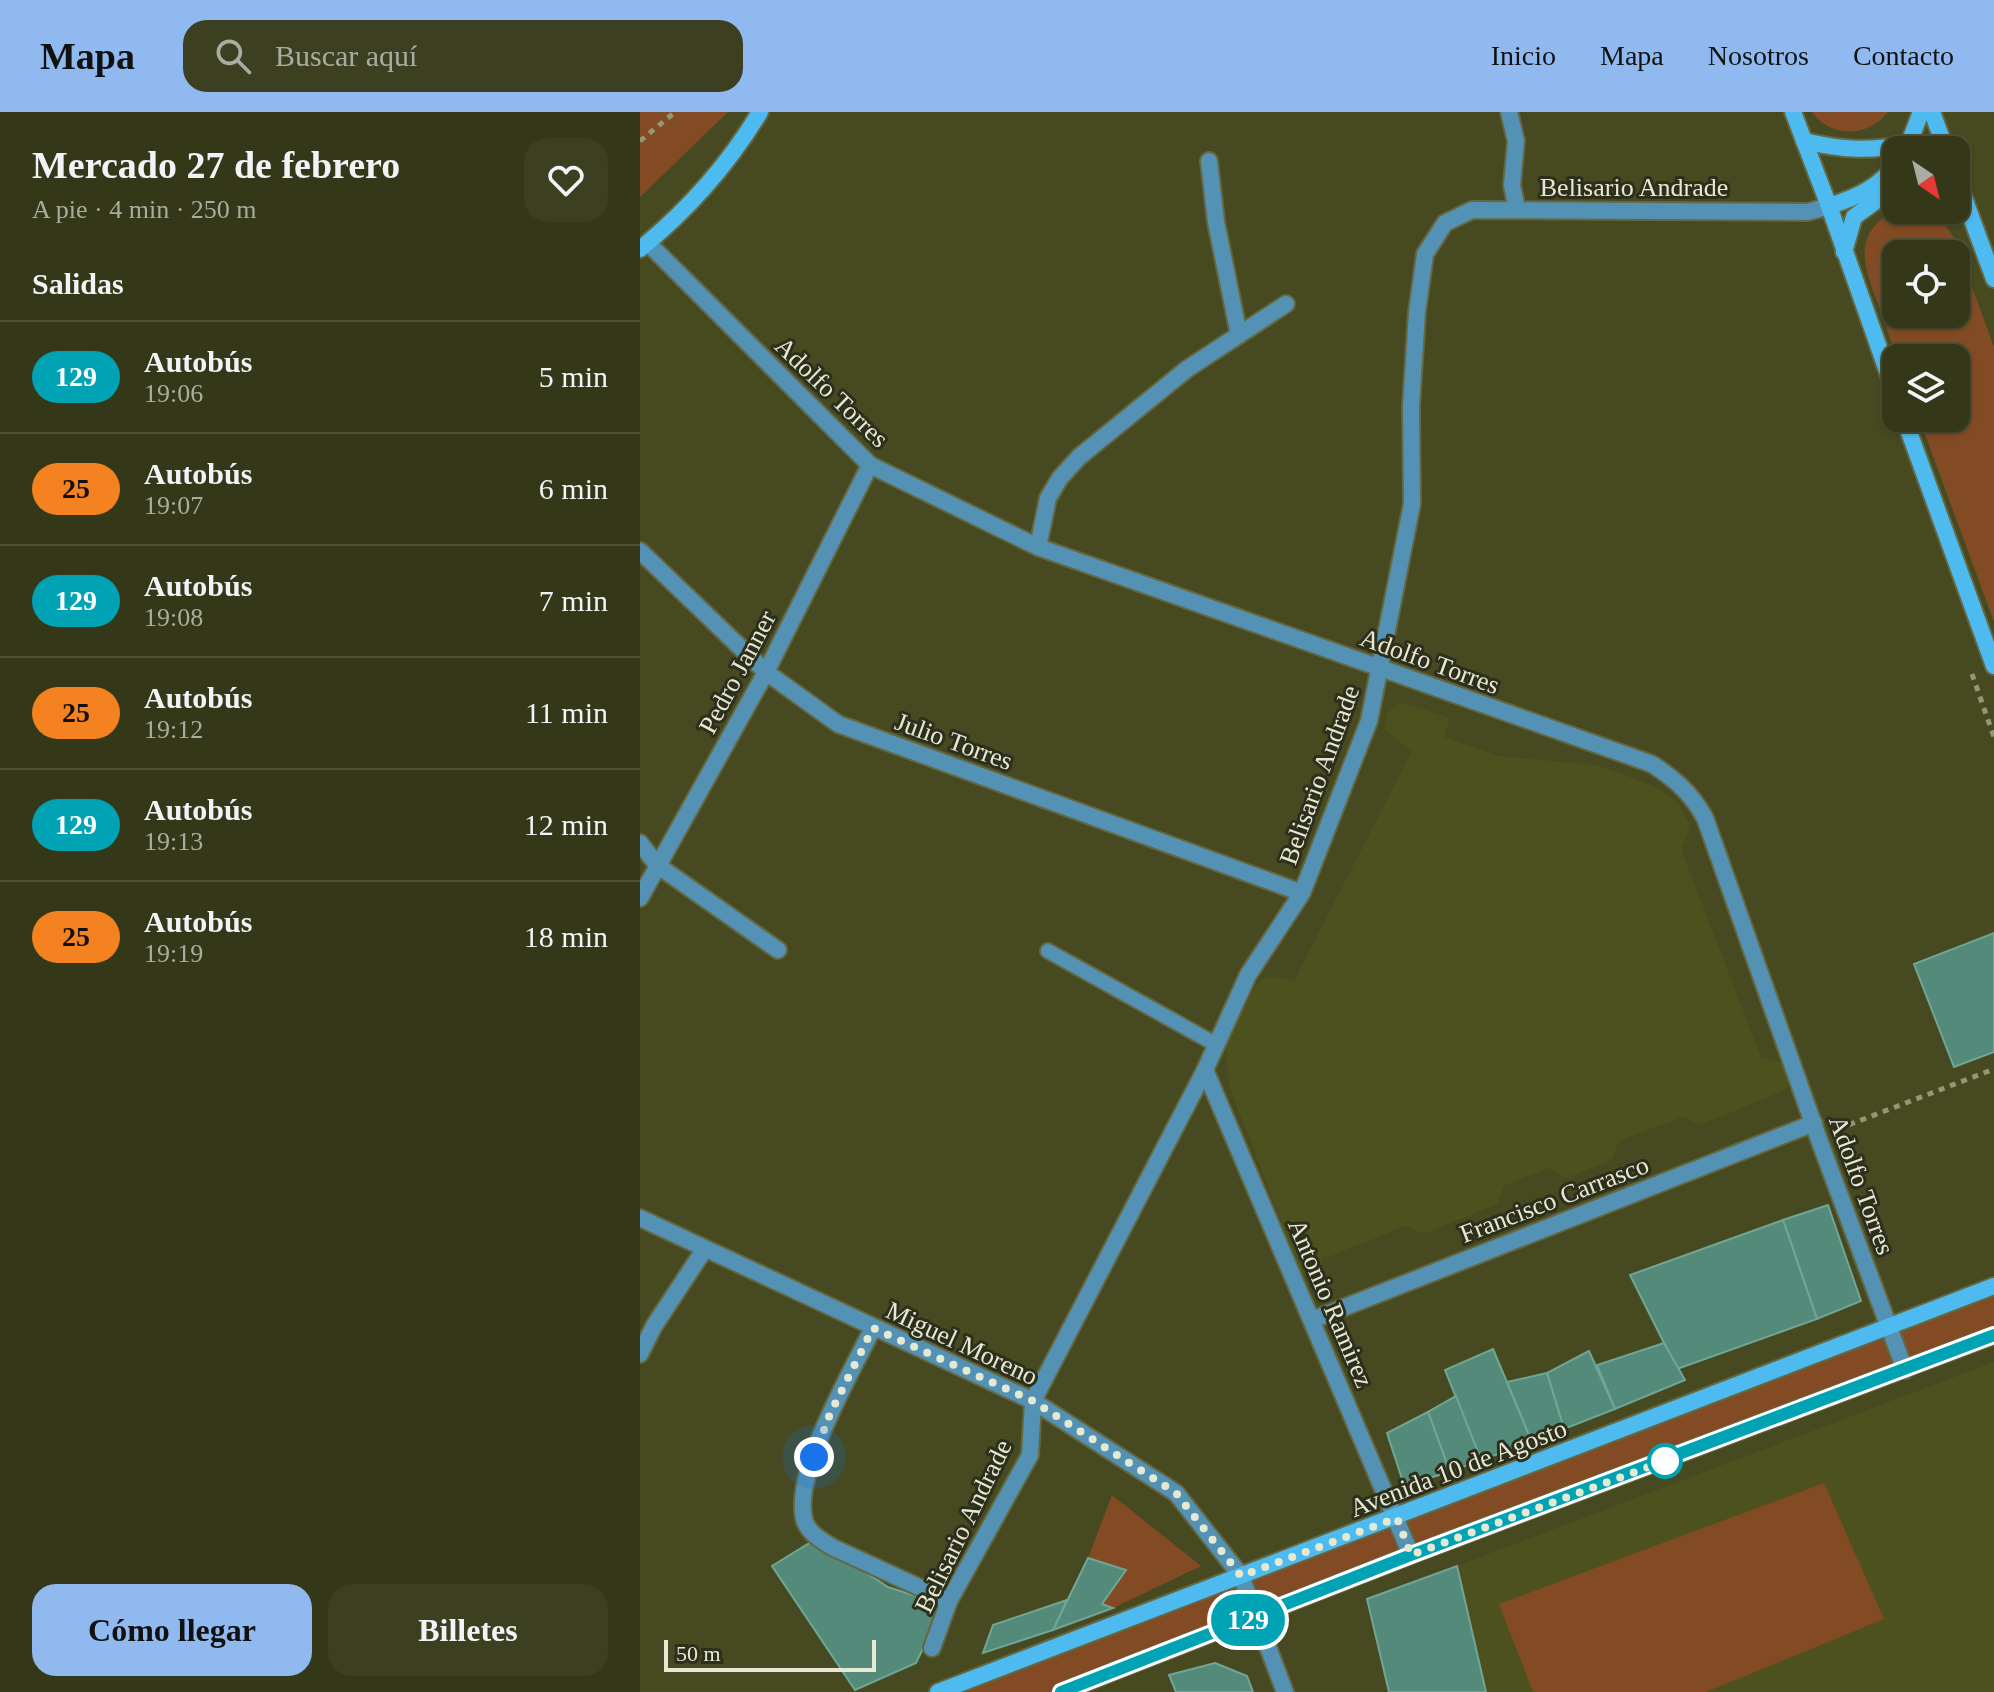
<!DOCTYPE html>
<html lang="es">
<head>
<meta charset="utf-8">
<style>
  :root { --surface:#353818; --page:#3d3f21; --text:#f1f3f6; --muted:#aaaca2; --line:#4f5237; --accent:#90b9f0 }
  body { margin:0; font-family:Georgia,serif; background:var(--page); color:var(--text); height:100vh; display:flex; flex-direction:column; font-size:30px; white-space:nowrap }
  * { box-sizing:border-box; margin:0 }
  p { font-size:26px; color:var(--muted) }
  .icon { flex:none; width:44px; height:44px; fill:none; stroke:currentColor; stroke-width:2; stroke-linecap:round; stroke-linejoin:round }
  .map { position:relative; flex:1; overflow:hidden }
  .sheet { display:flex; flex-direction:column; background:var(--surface); width:640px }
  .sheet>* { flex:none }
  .badge { padding:0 16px; border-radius:26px; font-size:28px; line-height:52px }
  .needle { width:52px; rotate:145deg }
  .fabs { position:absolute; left:1242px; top:24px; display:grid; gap:16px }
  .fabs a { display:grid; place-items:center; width:88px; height:88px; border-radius:16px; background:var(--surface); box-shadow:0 2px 6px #0004,0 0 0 2px var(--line); font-size:40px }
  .scale { position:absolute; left:24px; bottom:20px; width:212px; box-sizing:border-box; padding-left:8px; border:4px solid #e6e9d1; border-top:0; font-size:22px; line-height:28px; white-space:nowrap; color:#e6e9d1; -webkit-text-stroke:6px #2d2f1c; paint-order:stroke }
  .you { position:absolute; width:40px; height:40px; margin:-20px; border:6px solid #fff; border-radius:50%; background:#1a73e8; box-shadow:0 0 0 12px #1a73e833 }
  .map>.badge { position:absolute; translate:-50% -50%; box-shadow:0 0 0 4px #fff }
  h2 { padding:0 32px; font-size:30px; line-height:72px }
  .round { display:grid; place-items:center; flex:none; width:84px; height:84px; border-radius:24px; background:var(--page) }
  .summary { display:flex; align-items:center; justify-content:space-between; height:136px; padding:0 32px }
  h1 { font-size:38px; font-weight:800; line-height:60px }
  .action { display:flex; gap:16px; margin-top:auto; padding:16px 32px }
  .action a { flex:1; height:92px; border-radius:24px; background:var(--accent); color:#111; font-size:32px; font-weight:800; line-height:92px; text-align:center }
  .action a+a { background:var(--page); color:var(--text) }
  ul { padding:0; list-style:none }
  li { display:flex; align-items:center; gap:24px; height:112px; padding:0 32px; border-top:2px solid var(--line) }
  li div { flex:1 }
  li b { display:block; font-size:30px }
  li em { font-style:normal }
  li .badge { min-width:88px; font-weight:700; text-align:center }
  header { display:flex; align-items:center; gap:48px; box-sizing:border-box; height:112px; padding:0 40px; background:var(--accent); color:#111 }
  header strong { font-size:38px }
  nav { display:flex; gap:44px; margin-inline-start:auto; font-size:28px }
  .search { width:560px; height:72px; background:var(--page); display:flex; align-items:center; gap:20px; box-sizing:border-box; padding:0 28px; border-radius:24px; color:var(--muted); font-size:30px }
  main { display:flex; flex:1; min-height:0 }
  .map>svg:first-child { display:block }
</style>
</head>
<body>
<header>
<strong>Mapa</strong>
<div class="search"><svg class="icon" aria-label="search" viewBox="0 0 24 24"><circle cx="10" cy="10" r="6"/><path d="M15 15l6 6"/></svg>Buscar aquí</div>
<nav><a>Inicio</a><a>Mapa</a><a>Nosotros</a><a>Contacto</a></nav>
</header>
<main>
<section class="sheet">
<div class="summary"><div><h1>Mercado 27 de febrero</h1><p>A pie · 4 min · 250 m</p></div><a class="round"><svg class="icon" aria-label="heart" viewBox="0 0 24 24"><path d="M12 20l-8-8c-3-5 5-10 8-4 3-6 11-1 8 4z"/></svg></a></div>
<h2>Salidas</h2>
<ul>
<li><span class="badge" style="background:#00a3b4;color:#fff">129</span><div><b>Autobús</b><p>19:06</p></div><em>5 min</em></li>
<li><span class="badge" style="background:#f58220;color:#111">25</span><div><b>Autobús</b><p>19:07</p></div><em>6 min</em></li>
<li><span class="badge" style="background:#00a3b4;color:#fff">129</span><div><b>Autobús</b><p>19:08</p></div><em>7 min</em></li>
<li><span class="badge" style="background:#f58220;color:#111">25</span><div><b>Autobús</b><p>19:12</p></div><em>11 min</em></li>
<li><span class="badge" style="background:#00a3b4;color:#fff">129</span><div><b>Autobús</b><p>19:13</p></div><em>12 min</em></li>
<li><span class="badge" style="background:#f58220;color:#111">25</span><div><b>Autobús</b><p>19:19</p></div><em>18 min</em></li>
</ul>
<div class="action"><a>Cómo llegar</a><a>Billetes</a></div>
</section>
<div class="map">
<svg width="1354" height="1580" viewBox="0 0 1354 1580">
  <rect width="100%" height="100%" fill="#474a20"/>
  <g fill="#4d511d">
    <polygon points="758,592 766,592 810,606 805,625 859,644 956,653 1014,674 1038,690 1051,714 1041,737 1121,945 1141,950 1150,968 1148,975 1142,979 1061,1013 1042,1005 979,1029 972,1048 926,1066 910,1056 865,1073 857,1092 784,1122 766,1114 683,1147 678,1161 669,1165 662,1162 659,1155 589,974 586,938 590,922 615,874 621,867 631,864 654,869 772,639 745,618 746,602"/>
    <polygon points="1354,1250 1354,1580 846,1580 817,1454"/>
  </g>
  <g fill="#834b24" fill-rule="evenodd">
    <polygon points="0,0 88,0 0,85"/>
    <path d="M1172 0H1248C1229 25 1191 27 1172 0Z"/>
    <path d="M1254 98C1285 98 1296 98 1314 126L1354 235V510L1279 306H1316V246H1257C1251 228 1244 210 1238 192 1223 152 1212 124 1254 98ZM1256 142H1316V202H1256Z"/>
    <polygon points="1354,1174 1354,1223 421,1580 298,1580"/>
    <polygon points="1184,1371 1244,1507 1066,1580 893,1580 859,1492"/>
    <polygon points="472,1383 561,1454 473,1496 462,1493 486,1458 448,1446"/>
  </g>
  <g fill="#548a7a" stroke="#70a696" stroke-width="2">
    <polygon points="1354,821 1354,940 1314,955 1274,852"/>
    <polygon points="1188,1093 1221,1189 1177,1207 1143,1108"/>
    <polygon points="1143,1108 1177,1207 1037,1257 990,1163"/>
    <polygon points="1024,1231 1045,1268 975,1297 957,1253"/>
    <polygon points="853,1237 892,1330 841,1348 805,1258"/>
    <polygon points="949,1239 975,1297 924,1317 907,1261"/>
    <polygon points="907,1261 924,1317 892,1330 867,1270"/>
    <polygon points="816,1284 841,1348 810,1360 788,1300"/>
    <polygon points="788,1300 810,1360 764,1373 747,1321"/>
    <polygon points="176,1427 248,1475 304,1493 276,1551 215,1578 132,1454"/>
    <polygon points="448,1446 486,1458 462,1492 473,1496 413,1518"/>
    <polygon points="817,1454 846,1580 749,1580 727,1487"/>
    <polygon points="427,1488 413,1518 343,1541 353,1513"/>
    <polygon points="575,1551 607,1564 613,1580 536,1580 529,1563"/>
  </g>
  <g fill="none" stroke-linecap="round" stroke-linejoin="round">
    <defs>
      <polyline id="lane" points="408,839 577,933"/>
      <g id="street">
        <polyline points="869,0 876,29 872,73 877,98"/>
        <polyline points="569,49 576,110 599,223"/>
        <path d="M8 131 230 353 398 435 1012 652C1036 668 1051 681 1065 706L1178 1025 1265 1258"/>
        <polyline points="398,435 408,386 420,366 439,345 547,257 646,192"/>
        <polyline points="0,439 126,560 198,612 662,781"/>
        <polyline points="0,731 17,753 138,838"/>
        <polyline points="0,786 126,560 230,353"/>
        <polyline points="565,958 771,1443"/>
        <polyline points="0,1106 393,1289 536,1381 601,1464 645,1580"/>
        <polyline points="672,1208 1174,1011"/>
        <path d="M233 1216C212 1259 150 1365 165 1410 170 1422 181 1428 192 1435L309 1489"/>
        <polyline points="0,1242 14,1214 64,1138"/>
        <polyline points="292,1536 309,1489 390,1343 393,1289 565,958 608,863 662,781 729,609 772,392 771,295 777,200 785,142 805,111 832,98 1168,100 1189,94"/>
      </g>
      <g id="secondary">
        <polyline points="1153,0 1189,94 1256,284"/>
        <polyline points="1292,0 1306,38"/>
        <path d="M1164 29C1202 38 1231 40 1269 31L1281 0"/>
        <polyline points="1316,64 1354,167"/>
        <path d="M1189 94C1215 86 1241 75 1256 51"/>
        <path d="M0 137C48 98 88 53 120 0"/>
        <polyline points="1204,140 1214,105 1247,81 1256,79"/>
        <polyline points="1264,306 1354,554"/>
        <polyline points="298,1580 1354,1174"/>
        <polyline points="421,1580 771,1443 1354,1223"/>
      </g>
    </defs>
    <use href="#lane" stroke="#646740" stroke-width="18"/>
    <use href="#street" stroke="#646740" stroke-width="20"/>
    <use href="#secondary" stroke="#646740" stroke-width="20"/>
    <g stroke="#949776" stroke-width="5" stroke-dasharray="6 6" stroke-linecap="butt">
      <polyline points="0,29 35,0"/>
      <polyline points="1332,562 1354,625"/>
      <polyline points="1198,1017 1354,957"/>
    </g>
    <use href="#lane" stroke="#5392b4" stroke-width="14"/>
    <use href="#street" stroke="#5392b4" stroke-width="16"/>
    <use href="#secondary" stroke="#4ebbf0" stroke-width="16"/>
  </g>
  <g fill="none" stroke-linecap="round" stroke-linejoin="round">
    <defs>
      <polyline id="line" points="421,1580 771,1443 1354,1223"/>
    </defs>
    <use href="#line" stroke="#fff" stroke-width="18"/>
    <use href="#line" stroke="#00a3b4" stroke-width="12"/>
    <polyline stroke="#e6e9d1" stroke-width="8" stroke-dasharray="0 14.4" points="174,1345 190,1302 233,1216 393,1289 536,1381 601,1464 757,1406 771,1443 1025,1349"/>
  </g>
  <circle fill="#fff" stroke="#00a3b4" stroke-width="4" cx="1025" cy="1349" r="16"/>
  <g text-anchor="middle" stroke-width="6" stroke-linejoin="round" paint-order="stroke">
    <g font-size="26" fill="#e6e9d1" stroke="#2d2f1c">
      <text x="994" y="84">Belisario Andrade</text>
      <text transform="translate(192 280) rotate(44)" y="9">Adolfo Torres</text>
      <text transform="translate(790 549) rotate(20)" y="9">Adolfo Torres</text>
      <text transform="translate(97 560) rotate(-62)" y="9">Pedro Janner</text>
      <text transform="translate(314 629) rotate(20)" y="9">Julio Torres</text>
      <text transform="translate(679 663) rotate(-70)" y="9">Belisario Andrade</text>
      <text transform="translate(1222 1073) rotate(70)" y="9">Adolfo Torres</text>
      <text transform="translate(914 1087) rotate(-21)" y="9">Francisco Carrasco</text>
      <text transform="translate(691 1191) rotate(67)" y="9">Antonio Ramirez</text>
      <text transform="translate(322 1231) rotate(25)" y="9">Miguel Moreno</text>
      <text transform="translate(818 1356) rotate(-21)" y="9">Avenida 10 de Agosto</text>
      <text transform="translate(323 1414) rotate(-64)" y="9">Belisario Andrade</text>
    </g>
  </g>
</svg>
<div class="fabs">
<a><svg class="needle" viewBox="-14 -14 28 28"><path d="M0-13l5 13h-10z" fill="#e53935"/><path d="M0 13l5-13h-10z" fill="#aaaca2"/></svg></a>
<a><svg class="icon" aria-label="locate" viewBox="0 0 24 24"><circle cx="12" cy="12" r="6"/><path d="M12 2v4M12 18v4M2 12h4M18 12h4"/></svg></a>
<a><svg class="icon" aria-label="layers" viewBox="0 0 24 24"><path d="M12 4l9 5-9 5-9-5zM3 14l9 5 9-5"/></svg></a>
</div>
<div class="scale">50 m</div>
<div class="you" style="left:174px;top:1345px"></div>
<b class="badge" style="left:608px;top:1508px;background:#00a3b4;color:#fff">129</b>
</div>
</main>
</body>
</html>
